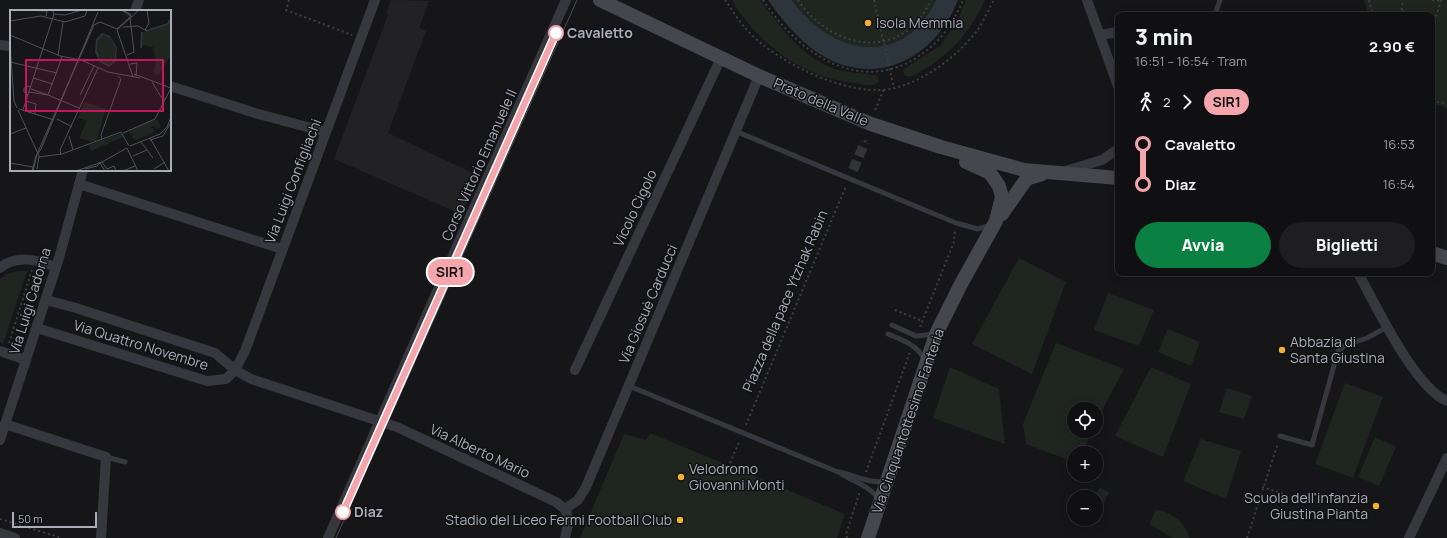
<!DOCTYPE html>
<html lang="it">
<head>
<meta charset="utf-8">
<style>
  :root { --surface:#101012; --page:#1e1e20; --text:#f1f3f6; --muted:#9c9d9f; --line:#303032; --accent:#0b8043 }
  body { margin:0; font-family:Manrope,sans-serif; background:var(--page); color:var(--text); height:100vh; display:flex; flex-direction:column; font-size:15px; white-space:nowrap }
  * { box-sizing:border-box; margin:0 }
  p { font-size:13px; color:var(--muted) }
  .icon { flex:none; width:22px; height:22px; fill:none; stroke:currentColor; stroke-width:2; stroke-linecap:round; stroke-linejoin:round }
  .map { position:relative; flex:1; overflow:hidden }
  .sheet { position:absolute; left:1115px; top:12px; width:320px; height:264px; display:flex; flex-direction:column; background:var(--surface); border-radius:8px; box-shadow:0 2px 10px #0003,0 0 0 1px var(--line) }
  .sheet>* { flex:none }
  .badge { padding:0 8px; border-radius:13px; font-size:14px; line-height:26px }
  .tools { position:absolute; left:1067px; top:402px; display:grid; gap:8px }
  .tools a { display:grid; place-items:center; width:36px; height:36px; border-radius:50%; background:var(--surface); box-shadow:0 2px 10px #0003,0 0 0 1px var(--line); font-size:20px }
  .scale { position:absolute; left:12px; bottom:10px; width:85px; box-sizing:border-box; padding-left:4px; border:2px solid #a8adb8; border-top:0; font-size:11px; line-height:14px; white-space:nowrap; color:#a8adb8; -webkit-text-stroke:3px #111113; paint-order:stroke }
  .map>.badge { position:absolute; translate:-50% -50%; box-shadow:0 0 0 2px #fff }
  .legs { display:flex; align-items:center; gap:6px; height:44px; padding:0 20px; font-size:13px }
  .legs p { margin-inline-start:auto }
  .overview { display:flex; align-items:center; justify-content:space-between; height:68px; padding:0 20px }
  h1 { font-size:22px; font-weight:800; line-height:30px }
  .cta { display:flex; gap:8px; margin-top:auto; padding:8px 20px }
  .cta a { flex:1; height:46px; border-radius:24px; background:var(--accent); color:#fff; font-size:16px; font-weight:800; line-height:46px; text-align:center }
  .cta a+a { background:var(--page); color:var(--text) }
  ul { padding:0 20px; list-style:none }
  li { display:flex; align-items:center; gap:14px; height:40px; font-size:15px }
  li i { display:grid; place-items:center; width:6px; height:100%; margin:0 5px; background:currentColor }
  li i::after { content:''; width:10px; height:10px; margin:-5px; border:3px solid; border-radius:50%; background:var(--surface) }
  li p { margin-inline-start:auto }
  li:first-child i { background:linear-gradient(#0000 50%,currentColor 0) }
  li:last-child i { background:linear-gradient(currentColor 50%,#0000 0) }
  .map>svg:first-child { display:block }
</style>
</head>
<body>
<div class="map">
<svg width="1447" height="538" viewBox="0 0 1447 538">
  <rect width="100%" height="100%" fill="#161618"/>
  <polygon fill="#222225" points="391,0 429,1 419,28 426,31 388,133 479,176 461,214 334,159 388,15 386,14"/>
  <g fill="#1e261f">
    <path d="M732 0H760C781 27 803 60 838 70 851 73 865 73 878 76L879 82C872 88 861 84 853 83 841 81 828 79 817 74 783 61 749 31 732 0Z"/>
    <path d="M792 0H936C904 69 831 56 792 0Z"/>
    <path d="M966 0H985C970 31 955 50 925 69 919 72 913 78 905 76L903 72 904 69 940 46 957 22Z"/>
    <polygon points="1364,0 1447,0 1447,108 1432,103 1432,15 1369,15"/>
    <polygon points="1019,258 1066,282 1032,374 972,344"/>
    <polygon points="19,271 27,271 3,344 0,342 0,279 7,274"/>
    <polygon points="1108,293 1154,310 1139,346 1094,330"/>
    <polygon points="1168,329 1200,342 1191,366 1158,352"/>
    <polygon points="1056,343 1124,369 1096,422 1096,409 1074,409 1074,431 1092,431 1082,453 1074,453 1074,462 1026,444 1023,424"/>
    <polygon points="950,367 999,389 1005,444 933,418"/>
    <polygon points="1151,367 1191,384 1163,457 1115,436"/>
    <polygon points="1345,383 1383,397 1353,478 1315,464"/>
    <polygon points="1227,388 1252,396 1244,419 1219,412"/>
    <polygon points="650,433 845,514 837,538 580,538 624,434 646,440"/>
    <polygon points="1375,437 1396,447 1379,486 1358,477"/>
    <polygon points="1201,439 1241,451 1226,499 1183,481"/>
    <polygon points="1100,488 1109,492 1103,505 1096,502 1096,497 1094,497"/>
    <path d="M1156 510C1171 512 1186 522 1189 538H1173L1151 525 1150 522Z"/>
  </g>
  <path fill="#2c353c" d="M768 0H792C831 56 904 69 936 0H958C935 59 875 90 818 53 798 39 782 20 768 0Z"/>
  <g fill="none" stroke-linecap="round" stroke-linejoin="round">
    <polyline stroke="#333438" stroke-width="10" stroke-dasharray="10 5" stroke-linecap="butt" points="853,170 865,142"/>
    <g stroke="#3d3f44" stroke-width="2" stroke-dasharray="2 3" stroke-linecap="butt">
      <polyline points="289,0 286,10 352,35"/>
      <path d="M725 0C733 11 741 25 751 34 780 64 852 99 895 88 927 79 955 58 976 32 983 23 988 10 994 0"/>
      <path d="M763 0C797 51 856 95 916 58 939 44 953 24 963 0"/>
      <path d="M798 0C832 50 902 63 931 0"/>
      <polyline points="874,0 894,88"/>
      <polyline points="1369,0 1373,15"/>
      <polyline points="1432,0 1441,1"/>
      <polyline points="1402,11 1427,15"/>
      <polyline points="1401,15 1403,0"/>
      <polyline points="1432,31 1441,0"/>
      <polyline points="1432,101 1447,104"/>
      <polyline points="875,110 884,89"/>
      <polyline points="865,142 866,139"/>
      <polyline points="895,310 922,321"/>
      <polyline points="920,327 954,242 955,230"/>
      <polyline points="9,343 32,270"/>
      <polyline points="746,425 846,186"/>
      <polyline points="730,463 740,440"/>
      <polyline points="866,472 910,352"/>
      <polyline points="1262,487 1306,501"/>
      <polyline points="0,519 62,538"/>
      <polyline points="847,538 846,534 860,491"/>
      <polyline points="1247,538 1278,443"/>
    </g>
    <g stroke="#37383d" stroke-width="5">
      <polyline points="1215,15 1220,0"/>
      <polyline points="735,131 956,223 978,229 990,225"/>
      <polyline points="892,325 916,336 935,334"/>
      <path d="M888 334C903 340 917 345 925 360"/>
      <path d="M629 386 838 472C852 474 873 485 885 481"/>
      <polyline points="1280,436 1312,445 1338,351 1346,345 1367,338 1387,327"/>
      <polyline points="106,457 125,462"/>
      <path d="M839 472C852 482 870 485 879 500"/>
    </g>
    <g stroke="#37383d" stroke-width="10">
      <polyline points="375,0 245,351 235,370 251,379 397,427 556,502 565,509"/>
      <polyline points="1087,0 1118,86"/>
      <polyline points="135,11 139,0"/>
      <polyline points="1100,35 1118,32"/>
      <polyline points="0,45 11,46"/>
      <polyline points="170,86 255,113 326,132"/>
      <polyline points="1065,171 1102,160 1118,149"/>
      <polyline points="79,184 282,249"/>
      <path d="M0 268C17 254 38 260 56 267"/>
      <path d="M1358 273C1376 305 1414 387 1447 401"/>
      <polyline points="37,328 207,381 226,379 235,370 215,353 76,308 46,300"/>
      <polyline points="0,351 26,360"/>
      <polyline points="575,370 721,58"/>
      <polyline points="5,424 106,457 101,538"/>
      <polyline points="0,440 59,258 83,170"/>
      <polyline points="565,509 578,500 586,487 759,76"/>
      <polyline points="0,533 15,538"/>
      <polyline points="328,538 566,0"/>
      <polyline points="565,538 569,520 565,509"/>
      <polyline points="1409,538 1447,458"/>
    </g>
    <g stroke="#45474d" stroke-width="14">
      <polyline points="600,0 759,76 871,124 941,147 1024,170 1118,178"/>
      <polyline points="1002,214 1025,181 1029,178 1042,174"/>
      <polyline points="1432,253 1447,258"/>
      <polyline points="868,538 936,334 961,284 996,221 1002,197 999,186 990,173 966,162"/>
    </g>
    <polyline stroke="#4a4c52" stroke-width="1" points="336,538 577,0"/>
  </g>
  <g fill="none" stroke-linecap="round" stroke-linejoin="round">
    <defs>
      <polyline id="line-1" points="343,512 556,33"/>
    </defs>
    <use href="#line-1" stroke="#fff" stroke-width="9"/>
    <use href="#line-1" stroke="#f5a6ad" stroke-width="6"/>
  </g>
  <g fill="#f2b134" stroke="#111113" stroke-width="1.5">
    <circle cx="868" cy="23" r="4"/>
    <circle cx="1282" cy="350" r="4"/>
    <circle cx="681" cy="477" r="4"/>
    <circle cx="1376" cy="506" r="4"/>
    <circle cx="680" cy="520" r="4"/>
  </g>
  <g fill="#fff" stroke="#f5a6ad" stroke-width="2">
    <circle cx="556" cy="33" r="7"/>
    <circle cx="343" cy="512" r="7"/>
  </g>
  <g text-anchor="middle" stroke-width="3" stroke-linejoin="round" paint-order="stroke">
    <g font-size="14" fill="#a8adb8" stroke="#111113" text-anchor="start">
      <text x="876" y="28">Isola Memmia</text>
      <text x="1290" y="347">Abbazia di<tspan x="1290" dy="16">Santa Giustina</tspan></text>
      <text x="689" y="474">Velodromo<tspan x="689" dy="16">Giovanni Monti</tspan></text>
      <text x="1368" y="503" text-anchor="end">Scuola dell'infanzia<tspan x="1368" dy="16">Giustina Pianta</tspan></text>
      <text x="672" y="525" text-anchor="end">Stadio del Liceo Fermi Football Club</text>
    </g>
    <g font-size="14" font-weight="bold" fill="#a8adb8" stroke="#111113" text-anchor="start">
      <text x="567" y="38">Cavaletto</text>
      <text x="354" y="517">Diaz</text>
    </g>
    <g font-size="14" fill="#a8adb8" stroke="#111113">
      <text transform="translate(821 102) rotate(23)" y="5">Prato della Valle</text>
      <text transform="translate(479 165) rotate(-66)" y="5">Corso Vittorio Emanuele II</text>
      <text transform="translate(293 181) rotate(-69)" y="5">Via Luigi Configliachi</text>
      <text transform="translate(635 208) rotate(-65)" y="5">Vicolo Cigolo</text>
      <text transform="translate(30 301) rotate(-73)" y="5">Via Luigi Cadorna</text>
      <text transform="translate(785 301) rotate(-67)" y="5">Piazza della pace Ytzhak Rabin</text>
      <text transform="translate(648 304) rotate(-67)" y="5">Via Giosuè Carducci</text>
      <text transform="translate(141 345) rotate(17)" y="5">Via Quattro Novembre</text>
      <text transform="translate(908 421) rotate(-71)" y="5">Via Cinquantottesimo Fanteria</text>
      <text transform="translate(480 451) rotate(25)" y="5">Via Alberto Mario</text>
    </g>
  </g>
  <g transform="translate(10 10)">
    <rect width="161" height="161" fill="#161618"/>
    <path d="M161 12V45L149 65 143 63 146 54 143 37 132 35 133 22ZM95 25 102 30 106 39 104 50 98 55 91 51 87 41 89 28ZM75 92 96 99 87 130 82 132 69 128 77 111 68 108ZM147 109 151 117 147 119 143 116 140 117 144 119 143 123 126 130 122 128 123 124 120 125 119 120ZM111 123 113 127 81 141 79 135Z" fill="#1e261f"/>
    <path d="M92 23 100 26 107 38 106 51 99 57 90 52 85 42 86 29ZM94 25 101 29 106 39 104 50 99 55 91 51 87 41 88 30Z" fill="#2c353c" fill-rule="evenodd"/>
    <path fill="none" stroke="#2c353c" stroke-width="2" d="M136 21 158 14 160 10M131 38 132 22"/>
    <path fill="none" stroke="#505258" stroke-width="1" d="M13 0 37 1 36 6M112 0 120 4 121 7M44 4 55 5 72 0M0 11 31 6 55 12 75 6 77 0M113 17 128 16 137 21M135 20 139 13 137 0M0 25 50 46 71 50 98 62 130 68M0 33 4 91 7 98M117 45 124 42 120 8M48 46 53 12M52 47 38 85 69 98M0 52 47 63M120 54 127 53 126 66M124 64 161 78M123 67 107 20 129 0M23 68 43 74M142 72 151 87 155 89M19 82 38 85 21 79M18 85 14 82V78L21 76M70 85 84 56M16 91 26 94 25 104M9 99 44 110M8 100 29 146 27 159M13 100 44 4 42 0M47 109 62 117M113 123 145 109 161 78M0 124 16 118M59 126 63 140M140 128 159 161M92 129 91 125 111 69 108 66M140 130 153 126 160 114M131 132 143 148M120 136 150 124 157 117 161 107M117 138 128 161M51 145 50 140 88 58M123 146 137 140M29 147 52 144 111 122 119 136M92 152 97 159 104 156 106 161M0 153 23 157M75 159 87 156 90 153 95 161M144 159 155 152M22 161 26 146 31 139 88 2M23 161 27 144 84 15 90 12 107 19 121 6 111 0M66 161 92 152 117 138M113 161 125 156"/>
    <path fill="#c2185b" fill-opacity="0.15" stroke="#c2185b" stroke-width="2" d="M16 50H153V101H16Z"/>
    <rect width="161" height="161" fill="none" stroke="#a8adb8" stroke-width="2"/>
  </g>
</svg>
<div class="tools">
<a><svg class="icon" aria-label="locate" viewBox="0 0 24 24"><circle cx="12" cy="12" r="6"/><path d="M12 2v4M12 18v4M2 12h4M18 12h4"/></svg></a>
<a>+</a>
<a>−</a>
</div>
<div class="scale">50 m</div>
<b class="badge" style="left:450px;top:272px;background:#f5a6ad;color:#111">SIR1</b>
<section class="sheet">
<div class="overview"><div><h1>3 min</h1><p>16:51 – 16:54 · Tram</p></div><b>2.90 €</b></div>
<div class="legs"><svg class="icon" aria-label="walk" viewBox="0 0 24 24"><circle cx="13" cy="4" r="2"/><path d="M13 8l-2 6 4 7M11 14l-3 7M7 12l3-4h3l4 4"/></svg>2<svg class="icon" aria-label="forward" viewBox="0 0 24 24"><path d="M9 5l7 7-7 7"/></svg><b class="badge" style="background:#f5a6ad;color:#111">SIR1</b></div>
<ul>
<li><i style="color:#f5a6ad"></i><b>Cavaletto</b><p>16:53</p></li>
<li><i style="color:#f5a6ad"></i><b>Diaz</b><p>16:54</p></li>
</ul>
<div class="cta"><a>Avvia</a><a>Biglietti</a></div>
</section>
</div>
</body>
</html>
